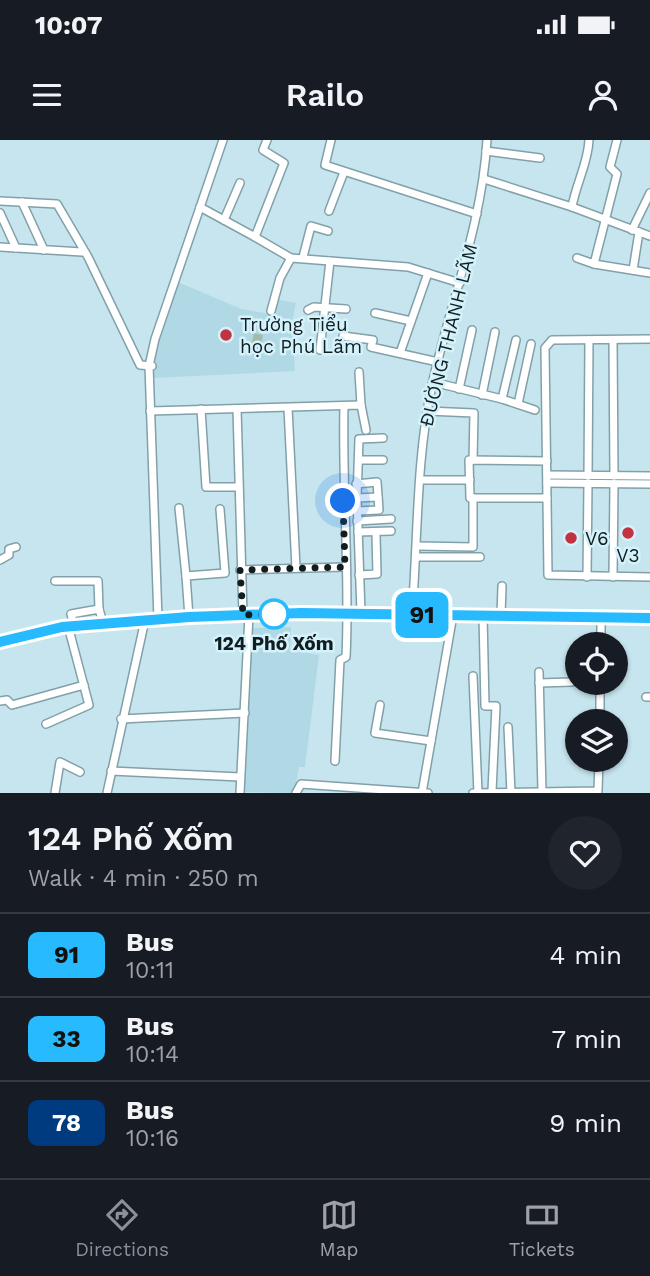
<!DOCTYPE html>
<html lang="en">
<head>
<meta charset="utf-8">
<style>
  :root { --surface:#171b24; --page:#20242c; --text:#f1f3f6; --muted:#9ea1a6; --line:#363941; --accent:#8c9099 }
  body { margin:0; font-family:"Work Sans",sans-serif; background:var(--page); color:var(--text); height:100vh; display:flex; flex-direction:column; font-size:26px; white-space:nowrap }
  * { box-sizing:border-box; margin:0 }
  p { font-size:23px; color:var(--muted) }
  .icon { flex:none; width:38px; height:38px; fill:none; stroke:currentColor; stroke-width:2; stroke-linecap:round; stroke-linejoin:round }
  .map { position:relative; height:653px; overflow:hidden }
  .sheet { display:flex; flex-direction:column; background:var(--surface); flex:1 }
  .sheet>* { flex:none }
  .badge { padding:0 14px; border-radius:10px; font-size:24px; line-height:46px }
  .tools { position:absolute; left:565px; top:492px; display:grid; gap:14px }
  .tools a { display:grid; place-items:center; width:63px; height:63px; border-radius:50%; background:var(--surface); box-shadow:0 2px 5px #0004; font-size:35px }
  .you { position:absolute; width:35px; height:35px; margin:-18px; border:5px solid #fff; border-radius:50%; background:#1a73e8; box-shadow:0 0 0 10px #1a73e833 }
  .map>.badge { position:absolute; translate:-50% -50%; box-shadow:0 0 0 4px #fff }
  .round { display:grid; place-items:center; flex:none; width:74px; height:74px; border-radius:37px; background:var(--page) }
  .overview { display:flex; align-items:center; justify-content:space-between; height:119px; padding:0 28px }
  h1 { font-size:33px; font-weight:600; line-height:52px }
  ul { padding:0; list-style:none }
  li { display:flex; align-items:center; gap:21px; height:84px; padding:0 28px; border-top:2px solid var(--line) }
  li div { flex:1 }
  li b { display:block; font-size:26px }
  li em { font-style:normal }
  li .badge { min-width:77px; font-weight:700; text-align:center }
  .status { display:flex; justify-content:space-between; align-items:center; height:49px; padding:0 35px; background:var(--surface); direction:ltr }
  .status svg { height:19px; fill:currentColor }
  header { display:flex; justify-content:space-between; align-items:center; height:91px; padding:0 28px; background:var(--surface); font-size:32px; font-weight:600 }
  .menu { display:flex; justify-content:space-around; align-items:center; height:98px; border-top:2px solid var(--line); background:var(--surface); font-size:19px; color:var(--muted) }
  .menu a { display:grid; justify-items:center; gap:4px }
  .menu .active { color:var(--accent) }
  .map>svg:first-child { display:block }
</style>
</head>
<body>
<div class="status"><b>10:07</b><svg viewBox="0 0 49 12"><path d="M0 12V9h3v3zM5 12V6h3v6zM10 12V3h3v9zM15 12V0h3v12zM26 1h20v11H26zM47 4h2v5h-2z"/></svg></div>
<header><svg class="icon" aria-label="menu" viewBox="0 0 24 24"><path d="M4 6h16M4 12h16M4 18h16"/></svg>Railo<svg class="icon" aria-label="person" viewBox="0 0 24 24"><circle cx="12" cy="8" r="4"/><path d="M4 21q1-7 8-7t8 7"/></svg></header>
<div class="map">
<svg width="650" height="653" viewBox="0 0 650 653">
  <rect width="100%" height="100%" fill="#c6e5ee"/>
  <g fill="#b1d9e5">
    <polygon points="178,142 241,169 271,174 275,159 296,163 292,182 295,231 153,238 155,208"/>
    <polygon points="291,487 290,510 319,515 305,627 299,627 294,653 242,652 251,488"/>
  </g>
  <polygon fill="#a3bca9" points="254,193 263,195 259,216 249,214"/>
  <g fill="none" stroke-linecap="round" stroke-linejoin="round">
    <defs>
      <g id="minor">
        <polyline points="267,0 263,10 284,23 255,97 291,118 408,127 460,143"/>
        <polyline points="331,0 325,25 477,74"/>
        <polyline points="486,11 540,18"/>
        <polyline points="484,39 572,67 650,96"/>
        <polyline points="0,61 57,64 88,117 140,225 152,226"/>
        <polyline points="22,62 44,110"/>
        <polyline points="200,67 255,97"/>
        <path d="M572 67C576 43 588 24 589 0"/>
        <polyline points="329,71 344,32"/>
        <polyline points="0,73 16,108"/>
        <polyline points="224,80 240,43"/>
        <polyline points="632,90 650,53"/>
        <polyline points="0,107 82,112"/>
        <polyline points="303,117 311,86 328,91"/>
        <polyline points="577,118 594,124 617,34 610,27 617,0"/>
        <polyline points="594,124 650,133"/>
        <polyline points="633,130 639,92"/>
        <polyline points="308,170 314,167 346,169"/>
        <polyline points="271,171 280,138 291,118"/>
        <polyline points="375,173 411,181"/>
        <polyline points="343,196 373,200 371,207 438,222"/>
        <polyline points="650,199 552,200 545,208 548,435 650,437"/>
        <polyline points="613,200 614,336"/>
        <polyline points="320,210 330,121"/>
        <polyline points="400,213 428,133"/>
        <polyline points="359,232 361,265"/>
        <polyline points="433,242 502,259 535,270"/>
        <polyline points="459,249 472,190"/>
        <polyline points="482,255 495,192"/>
        <polyline points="502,259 516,200"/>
        <polyline points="518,264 531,204"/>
        <polyline points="288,268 296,428"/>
        <polyline points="201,269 206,347 238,347"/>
        <polyline points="237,269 243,475"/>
        <polyline points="150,271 361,265 366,290"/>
        <polyline points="427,271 474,273 473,320"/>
        <polyline points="359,320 383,320"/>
        <polyline points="547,321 469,320 470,358 547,358"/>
        <polyline points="547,335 650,336"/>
        <polyline points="588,336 589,200"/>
        <polyline points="420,340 470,340"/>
        <polyline points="547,343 650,344"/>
        <polyline points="356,344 377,342 379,370 357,371"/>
        <polyline points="357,358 378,357"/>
        <polyline points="179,368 186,436"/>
        <polyline points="357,381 391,379"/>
        <polyline points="358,392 391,391"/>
        <polyline points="417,406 473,407 473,358"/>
        <polyline points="416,417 480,417"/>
        <polyline points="0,420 9,415 9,409 16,407"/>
        <polyline points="240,430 345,427"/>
        <polyline points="359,435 377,434 376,395"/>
        <polyline points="587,437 588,343"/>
        <polyline points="613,437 614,344"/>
        <polyline points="55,441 98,441 99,469"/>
        <polyline points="361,473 357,358 359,299 383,298"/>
        <path d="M412 474C418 398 416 320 432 245 450 163 482 85 487 0"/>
        <polyline points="483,475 485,566 496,566 492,651"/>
        <polyline points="501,475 502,446"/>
        <polyline points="189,477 186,436 225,433 220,369"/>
        <polyline points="158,479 149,226 155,199 223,0"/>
        <polyline points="74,486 71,474 99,469 103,483"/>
        <polyline points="601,504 601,477"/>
        <polyline points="539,532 542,651"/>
        <polyline points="473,536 478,653"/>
        <polyline points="539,543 572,542"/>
        <polyline points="646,557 650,557"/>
        <polyline points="0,561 7,560 12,565 84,545"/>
        <polyline points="380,565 375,593 431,601"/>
        <polyline points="121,579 245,573"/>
        <polyline points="600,581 600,542"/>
        <polyline points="46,584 89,565 68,486"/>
        <polyline points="508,587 511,653"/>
        <path d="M335 621 340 520 346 517C350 434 342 350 344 266"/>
        <polyline points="111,631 240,637"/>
        <polyline points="55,653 60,622 80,632"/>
        <polyline points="107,653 145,480"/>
        <polyline points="240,653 249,475"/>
        <polyline points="296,653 301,644 428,653"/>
        <polyline points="422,653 453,475"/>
        <polyline points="473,653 598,651 599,620"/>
      </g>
      <polyline id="highway" points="0,502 62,487 189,477 301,473 650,478"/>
    </defs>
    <use href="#minor" stroke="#82a0a8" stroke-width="10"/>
    <use href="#highway" stroke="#fff" stroke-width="13"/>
    <use href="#minor" stroke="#fff" stroke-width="7"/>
    <use href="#highway" stroke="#49e2d1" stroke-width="10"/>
  </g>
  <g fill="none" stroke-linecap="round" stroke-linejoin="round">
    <defs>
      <polyline id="line" points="0,502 62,487 189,477 301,473 650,478"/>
    </defs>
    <use href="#line" stroke="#fff" stroke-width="16"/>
    <use href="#line" stroke="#27baff" stroke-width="10"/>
    <polyline stroke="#121d20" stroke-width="7" stroke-dasharray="0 12.6" points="274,474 243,475 240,430 345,427 343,361"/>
  </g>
  <g fill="#c23240" stroke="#d3f2fb" stroke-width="2.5">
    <circle cx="226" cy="195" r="7"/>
    <circle cx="628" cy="393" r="7"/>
    <circle cx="571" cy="398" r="7"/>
  </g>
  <circle fill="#fff" stroke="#27baff" stroke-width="3.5" cx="274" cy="474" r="14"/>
  <g text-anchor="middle" stroke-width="5" stroke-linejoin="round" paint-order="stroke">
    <g font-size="19" fill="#121d20" stroke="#d3f2fb" text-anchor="start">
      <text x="240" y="191">Trường Tiểu<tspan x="240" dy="22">học Phú Lãm</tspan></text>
      <text x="585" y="405">V6</text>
      <text x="628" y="422" text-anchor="middle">V3</text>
    </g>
    <g font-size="19" fill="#121d20" stroke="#d3f2fb">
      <text transform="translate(448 195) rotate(-76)" y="7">ĐƯỜNG THANH LÃM</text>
    </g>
    <g font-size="19" font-weight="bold" fill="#121d20" stroke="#d3f2fb">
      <text x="274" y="510">124 Phố Xốm</text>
    </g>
  </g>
</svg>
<div class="tools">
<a><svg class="icon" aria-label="locate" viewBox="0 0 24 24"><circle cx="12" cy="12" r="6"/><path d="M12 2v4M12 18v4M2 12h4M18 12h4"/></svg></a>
<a><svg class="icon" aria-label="layers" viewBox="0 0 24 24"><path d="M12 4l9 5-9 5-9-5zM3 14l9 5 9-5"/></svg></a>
</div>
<div class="you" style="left:343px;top:361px"></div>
<b class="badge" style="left:422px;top:475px;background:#27baff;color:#111">91</b>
</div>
<section class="sheet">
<div class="overview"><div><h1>124 Phố Xốm</h1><p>Walk · 4 min · 250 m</p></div><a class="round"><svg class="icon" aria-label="heart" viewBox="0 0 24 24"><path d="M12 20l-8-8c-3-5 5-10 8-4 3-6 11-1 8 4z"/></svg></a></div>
<ul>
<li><span class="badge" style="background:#27baff;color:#111">91</span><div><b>Bus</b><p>10:11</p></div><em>4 min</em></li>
<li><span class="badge" style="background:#27baff;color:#111">33</span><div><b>Bus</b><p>10:14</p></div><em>7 min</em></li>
<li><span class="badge" style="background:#003b80;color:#fff">78</span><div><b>Bus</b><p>10:16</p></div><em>9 min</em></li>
</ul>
</section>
<nav class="menu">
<a class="active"><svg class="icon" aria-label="directions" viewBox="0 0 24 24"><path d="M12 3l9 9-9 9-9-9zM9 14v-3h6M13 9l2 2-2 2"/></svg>Directions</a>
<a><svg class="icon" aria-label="map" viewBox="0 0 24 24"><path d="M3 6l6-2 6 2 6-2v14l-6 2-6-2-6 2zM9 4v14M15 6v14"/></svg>Map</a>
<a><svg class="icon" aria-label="tickets" viewBox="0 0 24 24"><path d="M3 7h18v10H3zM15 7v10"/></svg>Tickets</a>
</nav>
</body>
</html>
